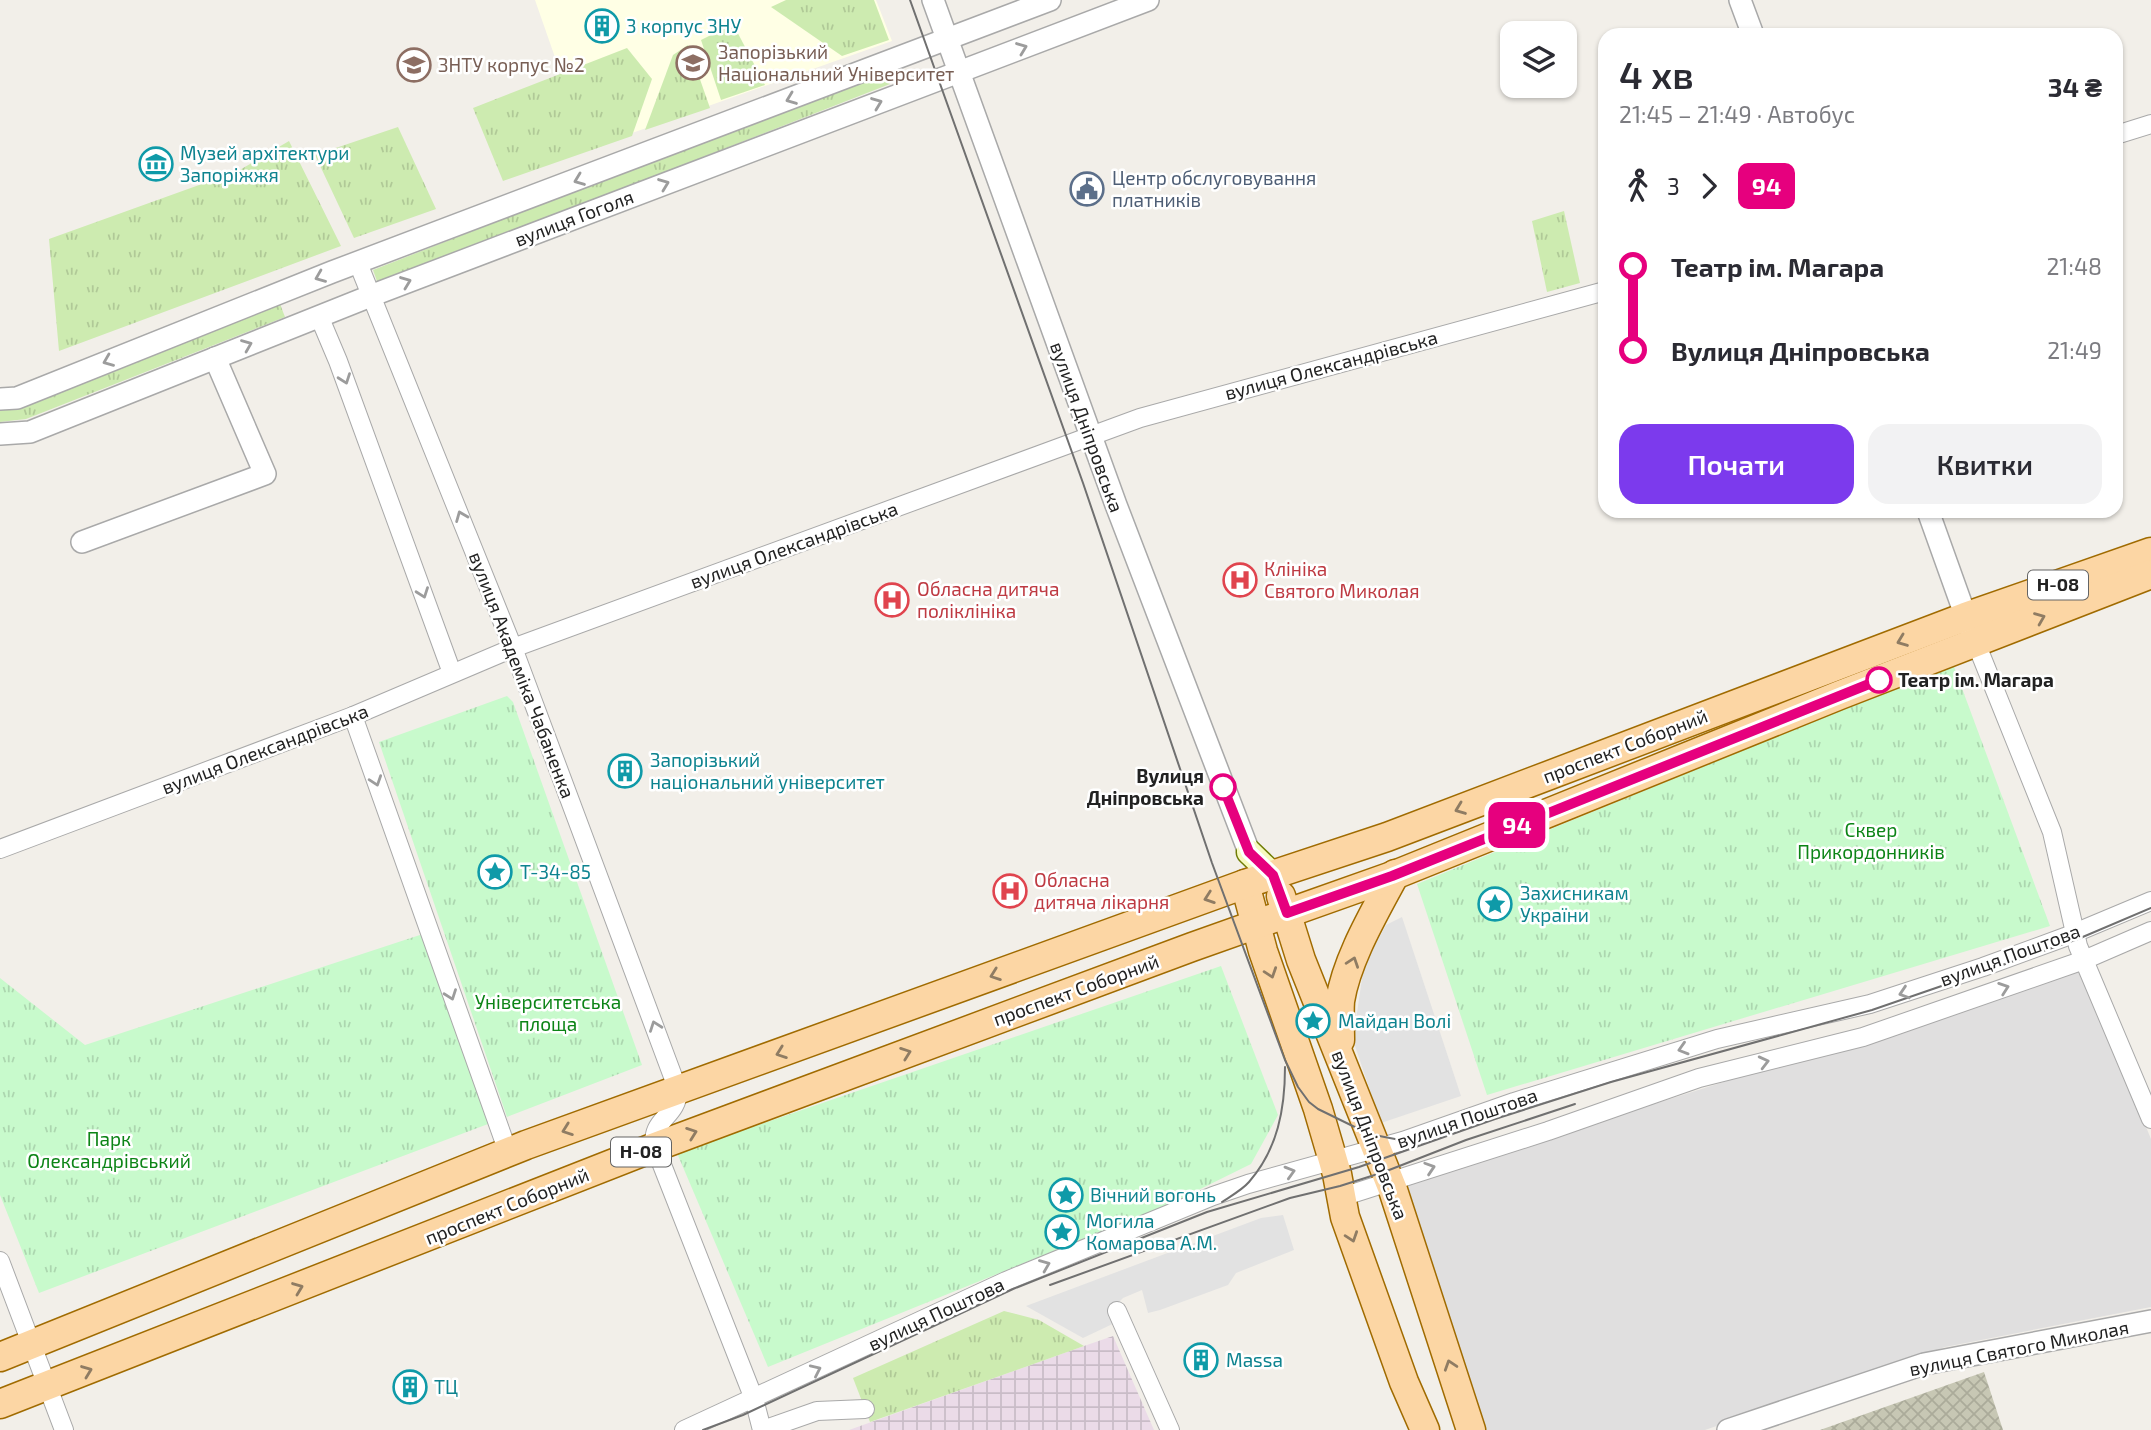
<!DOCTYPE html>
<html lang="uk">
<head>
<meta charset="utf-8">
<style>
  :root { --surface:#fff; --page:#f2f2f3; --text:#2b2b33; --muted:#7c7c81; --accent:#7c3aed }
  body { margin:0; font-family:"Exo 2",sans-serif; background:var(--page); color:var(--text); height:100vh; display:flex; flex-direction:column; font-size:26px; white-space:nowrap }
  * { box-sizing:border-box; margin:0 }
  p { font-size:23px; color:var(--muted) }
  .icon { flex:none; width:38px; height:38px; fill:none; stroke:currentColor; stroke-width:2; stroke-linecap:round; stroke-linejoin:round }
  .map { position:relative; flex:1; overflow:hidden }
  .panel { position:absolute; left:1598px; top:28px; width:525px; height:490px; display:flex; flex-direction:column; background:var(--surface); border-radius:21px; box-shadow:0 2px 5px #0004 }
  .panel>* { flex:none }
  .badge { padding:0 14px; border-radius:10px; font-size:24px; line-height:46px }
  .controls { position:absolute; left:1500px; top:21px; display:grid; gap:14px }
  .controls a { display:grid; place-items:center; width:77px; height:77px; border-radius:14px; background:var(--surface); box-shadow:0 2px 5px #0004; font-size:35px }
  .map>.badge { position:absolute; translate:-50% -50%; box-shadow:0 0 0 4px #fff }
  .legs { display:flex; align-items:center; gap:10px; height:77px; padding:0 21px; font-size:23px }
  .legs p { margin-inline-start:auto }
  .overview { display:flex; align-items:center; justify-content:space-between; height:119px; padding:0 21px }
  h1 { font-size:38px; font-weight:600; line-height:52px }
  .button { display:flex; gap:14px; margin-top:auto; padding:14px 21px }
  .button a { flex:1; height:80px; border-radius:21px; background:var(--accent); color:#fff; font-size:28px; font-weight:600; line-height:80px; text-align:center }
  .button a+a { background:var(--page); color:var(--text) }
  ul { padding:0 21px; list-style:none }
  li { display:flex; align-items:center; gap:24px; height:84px; font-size:26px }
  li i { display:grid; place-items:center; width:10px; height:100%; margin:0 9px; background:currentColor }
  li i::after { content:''; width:18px; height:18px; margin:-9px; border:5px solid; border-radius:50%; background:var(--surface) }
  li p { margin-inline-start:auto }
  li:first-child i { background:linear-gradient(#0000 50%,currentColor 0) }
  li:last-child i { background:linear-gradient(currentColor 50%,#0000 0) }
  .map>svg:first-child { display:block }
</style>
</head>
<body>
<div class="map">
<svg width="2151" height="1430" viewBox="0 0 2151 1430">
  <defs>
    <pattern id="industrial-grid" width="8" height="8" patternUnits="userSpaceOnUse" patternTransform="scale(1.75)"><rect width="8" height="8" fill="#ebdbe8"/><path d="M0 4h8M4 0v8" fill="none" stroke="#c9bcc7"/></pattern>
    <pattern id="construction-cross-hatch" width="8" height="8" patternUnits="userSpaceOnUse" patternTransform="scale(1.75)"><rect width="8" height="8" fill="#c7c7b4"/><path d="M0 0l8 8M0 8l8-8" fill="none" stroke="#abab9a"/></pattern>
    <pattern id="grass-tufts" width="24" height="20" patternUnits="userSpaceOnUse" patternTransform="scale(1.75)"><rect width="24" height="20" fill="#cdebb0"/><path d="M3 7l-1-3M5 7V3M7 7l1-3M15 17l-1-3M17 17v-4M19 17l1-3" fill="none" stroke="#b0c997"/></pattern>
    <pattern id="park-tufts" width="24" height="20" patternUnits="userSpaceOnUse" patternTransform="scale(1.75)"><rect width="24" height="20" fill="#c8facc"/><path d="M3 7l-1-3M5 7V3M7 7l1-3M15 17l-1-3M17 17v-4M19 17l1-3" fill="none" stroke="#acd6af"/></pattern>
  </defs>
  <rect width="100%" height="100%" fill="#f2efe9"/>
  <polygon fill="#e0dfdf" points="2081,969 2151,1139 2151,1307 1945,1347 1705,1430 1483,1430 1404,1183"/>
  <polygon fill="url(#industrial-grid)" points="1113,1336 1154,1430 849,1430 1084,1346"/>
  <polygon fill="#ffffe5" points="535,0 876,0 892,41 587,149"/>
  <polygon fill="url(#construction-cross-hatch)" points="1984,1372 2003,1430 1820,1430"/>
  <g fill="url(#grass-tufts)">
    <polygon points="786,0 874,0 889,40 842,56 771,7"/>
    <polygon points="733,24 765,85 721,100 701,40"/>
    <polygon points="688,45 710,108 645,130 673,55"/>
    <polygon points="627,48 652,79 632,136 503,181 473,108"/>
    <polygon points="884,70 890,84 378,284 373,270"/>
    <polygon points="398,127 436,209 354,238 315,155"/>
    <polygon points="289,141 341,246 59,351 49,239 238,171"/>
    <polygon points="1564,211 1580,283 1547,292 1532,221"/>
    <polygon points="280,304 285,317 26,419 0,422 0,408"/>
    <polygon points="1004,1311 1039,1320 1084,1346 870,1422 853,1378"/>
  </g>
  <g fill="url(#park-tufts)">
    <polygon points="1953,664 2050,926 1487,1095 1417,884"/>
    <polygon points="507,696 513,702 642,1065 507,1117 379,742"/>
    <polygon points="429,932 496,1121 39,1293 0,1195 0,978 85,1045"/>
    <polygon points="1221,966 1278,1115 1251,1164 1172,1203 768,1367 677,1153"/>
  </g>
  <g fill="#e2e2e2">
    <polygon points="1402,917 1461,1096 1381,1123 1353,1040 1364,965 1386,925"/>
    <polygon points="1283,1215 1294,1250 1236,1273 1228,1285 1160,1310 1148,1313 1142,1290 1123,1298 1118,1303 1121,1320 1083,1338 1026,1306 1261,1218"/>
  </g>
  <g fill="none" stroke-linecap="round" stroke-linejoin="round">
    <defs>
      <g id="minor">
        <polyline points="2116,135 2151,124"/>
        <path d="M358 263 513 648 678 1090C678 1118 650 1118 655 1147L754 1399 762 1430"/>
        <polyline points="319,316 338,361 452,673"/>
        <polyline points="1976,643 2052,832 2078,946 2151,1119"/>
        <polyline points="353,716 508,1152"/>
        <polyline points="0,849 353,716 513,648 1140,418 1605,291"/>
        <polyline points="1342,1197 1548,1131 1699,1078 1863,1037 2084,960 2151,931"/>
        <polyline points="0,1261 64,1430"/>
        <polyline points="1117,1311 1170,1430"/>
        <polyline points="684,1430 1006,1281 1213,1196 1248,1184 1403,1141 1514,1102 1717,1039 1870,1004 1983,967 2065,937 2151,901"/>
        <polyline points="763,1430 817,1411 865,1409"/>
      </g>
      <g id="tertiary">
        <polyline points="933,0 1116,505 1249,852"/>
        <polyline points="1740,0 1753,35"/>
        <polyline points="0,399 17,398 332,272 1050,0"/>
        <polyline points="0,434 30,432 373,295 1148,0"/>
        <polyline points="1928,511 1971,631"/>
        <polyline points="82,542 265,474 215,358"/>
        <polyline points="1728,1430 1924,1364 2151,1321"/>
      </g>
      <polyline id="secondary" points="1249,852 1273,875"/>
      <g id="primary">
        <polyline points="1245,884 1263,951 1318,1109 1337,1174 1345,1217 1404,1382 1425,1430"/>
        <polyline points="1281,896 1301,960 1393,1190 1471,1430"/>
        <path d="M1340 1040C1340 1027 1339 1013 1340 1001 1347 958 1375 912 1395 874"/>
        <polyline points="0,1357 526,1145 1245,884 1387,837 1965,617 2151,552"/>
        <polyline points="0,1404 655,1147 1192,947 1392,876 1840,695 2151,574"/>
      </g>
    </defs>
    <use href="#minor" stroke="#a9a9a9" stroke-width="20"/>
    <use href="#tertiary" stroke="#a9a9a9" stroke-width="24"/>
    <use href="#secondary" stroke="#707d05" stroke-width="27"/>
    <use href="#primary" stroke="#a06b00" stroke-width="31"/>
    <use href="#minor" stroke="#fff" stroke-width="18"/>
    <use href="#tertiary" stroke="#fff" stroke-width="21"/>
    <use href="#secondary" stroke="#f7fabf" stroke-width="24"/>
    <use href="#primary" stroke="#fcd6a4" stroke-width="28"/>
    <g stroke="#707070" stroke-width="2">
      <polyline points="910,0 1083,483 1212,863 1285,1060 1298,1087 1309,1102 1318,1109 1369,1134 1421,1144"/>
      <path d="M1222 1202C1231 1196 1242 1190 1249 1182 1278 1149 1285 1108 1285 1067"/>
      <polyline points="1050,1285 1290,1198 1340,1186 1384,1172 1466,1140 1575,1104"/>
      <polyline points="703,1430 743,1415 1013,1289 1207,1212 1359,1167 1495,1119 1611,1082 1872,1010 2078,939 2151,908"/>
    </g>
  </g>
  <defs><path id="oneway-chevron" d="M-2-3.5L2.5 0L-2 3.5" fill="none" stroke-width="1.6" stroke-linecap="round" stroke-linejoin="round" transform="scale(1.75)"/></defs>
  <g stroke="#9c9c9c">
    <use href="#oneway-chevron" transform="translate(1022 48) rotate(-21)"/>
    <use href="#oneway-chevron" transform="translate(791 99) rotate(159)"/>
    <use href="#oneway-chevron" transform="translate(877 103) rotate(-21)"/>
    <use href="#oneway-chevron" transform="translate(579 180) rotate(159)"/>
    <use href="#oneway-chevron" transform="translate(664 184) rotate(-21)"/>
    <use href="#oneway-chevron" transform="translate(320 277) rotate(158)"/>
    <use href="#oneway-chevron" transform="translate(406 282) rotate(-21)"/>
    <use href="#oneway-chevron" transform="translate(247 345) rotate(-22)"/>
    <use href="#oneway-chevron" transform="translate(108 361) rotate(158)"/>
    <use href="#oneway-chevron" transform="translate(345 379) rotate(70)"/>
    <use href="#oneway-chevron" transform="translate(461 516) rotate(-112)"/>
    <use href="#oneway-chevron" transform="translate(423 593) rotate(70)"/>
    <use href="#oneway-chevron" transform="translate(376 781) rotate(71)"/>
    <use href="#oneway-chevron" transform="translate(2004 988) rotate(-19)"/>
    <use href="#oneway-chevron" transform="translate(1904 993) rotate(162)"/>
    <use href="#oneway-chevron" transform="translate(451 995) rotate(70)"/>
    <use href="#oneway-chevron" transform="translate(655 1026) rotate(-110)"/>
    <use href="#oneway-chevron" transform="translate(1683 1049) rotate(163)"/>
    <use href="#oneway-chevron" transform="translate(1764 1062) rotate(-14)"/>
    <use href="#oneway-chevron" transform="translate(1430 1168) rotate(-18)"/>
    <use href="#oneway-chevron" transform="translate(1290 1172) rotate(-16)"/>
    <use href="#oneway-chevron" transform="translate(1045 1265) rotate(-22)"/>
    <use href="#oneway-chevron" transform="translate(816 1370) rotate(-25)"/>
  </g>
  <g stroke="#8f7c63">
    <use href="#oneway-chevron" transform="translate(2040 618) rotate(-22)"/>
    <use href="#oneway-chevron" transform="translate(1902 641) rotate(159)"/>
    <use href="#oneway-chevron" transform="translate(1460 809) rotate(159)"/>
    <use href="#oneway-chevron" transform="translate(1209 898) rotate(161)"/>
    <use href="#oneway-chevron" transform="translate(1353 962) rotate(-71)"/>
    <use href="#oneway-chevron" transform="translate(1271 973) rotate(71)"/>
    <use href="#oneway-chevron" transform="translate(995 975) rotate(160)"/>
    <use href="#oneway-chevron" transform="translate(781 1053) rotate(160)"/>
    <use href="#oneway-chevron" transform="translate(906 1053) rotate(-20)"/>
    <use href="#oneway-chevron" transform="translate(567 1130) rotate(160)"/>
    <use href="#oneway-chevron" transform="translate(692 1133) rotate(-20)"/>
    <use href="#oneway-chevron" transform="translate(1352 1237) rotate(71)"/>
    <use href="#oneway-chevron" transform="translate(298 1288) rotate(-21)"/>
    <use href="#oneway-chevron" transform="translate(1450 1365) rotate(-108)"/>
    <use href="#oneway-chevron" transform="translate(87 1371) rotate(-21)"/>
  </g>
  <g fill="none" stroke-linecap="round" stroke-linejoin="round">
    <defs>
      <polyline id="line-1" points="1223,787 1249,852 1273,875 1287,913 1392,876 1879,680"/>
    </defs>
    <use href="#line-1" stroke="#fff" stroke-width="16"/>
    <use href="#line-1" stroke="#e6007e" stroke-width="10"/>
  </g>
  <defs>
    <symbol id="building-ring" viewBox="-11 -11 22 22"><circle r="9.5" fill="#fff" stroke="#0f9aa8" stroke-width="1.5"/><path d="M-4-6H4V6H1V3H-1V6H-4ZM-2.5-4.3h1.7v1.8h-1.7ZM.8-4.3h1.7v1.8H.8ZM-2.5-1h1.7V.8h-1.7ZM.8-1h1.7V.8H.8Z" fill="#0f9aa8"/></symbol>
    <symbol id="university-ring" viewBox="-11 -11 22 22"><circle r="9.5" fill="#fff" stroke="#8d6e63" stroke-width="1.5"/><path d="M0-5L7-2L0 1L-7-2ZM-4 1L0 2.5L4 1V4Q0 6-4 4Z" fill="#8d6e63"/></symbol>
    <symbol id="museum-ring" viewBox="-11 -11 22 22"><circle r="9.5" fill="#fff" stroke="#0f9aa8" stroke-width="1.5"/><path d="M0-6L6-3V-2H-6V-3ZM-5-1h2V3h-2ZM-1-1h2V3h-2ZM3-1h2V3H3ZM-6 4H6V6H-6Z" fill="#0f9aa8"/></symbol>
    <symbol id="civic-ring" viewBox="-11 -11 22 22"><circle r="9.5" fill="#fff" stroke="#5c6f8a" stroke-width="1.5"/><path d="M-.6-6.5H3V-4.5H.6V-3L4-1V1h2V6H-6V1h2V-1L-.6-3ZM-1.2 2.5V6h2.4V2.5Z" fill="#5c6f8a"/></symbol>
    <symbol id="hospital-ring" viewBox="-11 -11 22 22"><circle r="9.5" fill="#fff" stroke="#e0444e" stroke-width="1.5"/><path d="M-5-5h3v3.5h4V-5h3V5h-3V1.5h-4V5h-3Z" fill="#e0444e"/></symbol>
    <symbol id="sight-ring" viewBox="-11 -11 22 22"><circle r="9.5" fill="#fff" stroke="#0f9aa8" stroke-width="1.5"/><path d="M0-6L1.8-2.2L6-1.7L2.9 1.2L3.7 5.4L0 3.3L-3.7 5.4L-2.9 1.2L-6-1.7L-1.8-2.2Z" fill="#0f9aa8"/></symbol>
  </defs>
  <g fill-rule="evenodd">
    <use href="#building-ring" x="583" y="7" width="38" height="38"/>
    <use href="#university-ring" x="674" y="44" width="38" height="38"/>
    <use href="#university-ring" x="395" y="46" width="38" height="38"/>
    <use href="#museum-ring" x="137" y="145" width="38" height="38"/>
    <use href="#civic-ring" x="1068" y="170" width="38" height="38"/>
    <use href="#hospital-ring" x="1221" y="561" width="38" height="38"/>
    <use href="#hospital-ring" x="873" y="581" width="38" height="38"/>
    <use href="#building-ring" x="606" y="752" width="38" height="38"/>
    <use href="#sight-ring" x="476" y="853" width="38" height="38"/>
    <use href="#hospital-ring" x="991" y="872" width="38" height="38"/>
    <use href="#sight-ring" x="1476" y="885" width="38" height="38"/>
    <use href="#sight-ring" x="1294" y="1002" width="38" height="38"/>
    <use href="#sight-ring" x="1047" y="1176" width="38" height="38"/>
    <use href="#sight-ring" x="1043" y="1213" width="38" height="38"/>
    <use href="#building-ring" x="1182" y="1341" width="38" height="38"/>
    <use href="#building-ring" x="391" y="1368" width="38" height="38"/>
  </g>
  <g fill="#fff" stroke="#e6007e" stroke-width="3.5">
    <circle cx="1879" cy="680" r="12"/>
    <circle cx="1223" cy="787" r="12"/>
  </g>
  <g text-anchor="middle" stroke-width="5" stroke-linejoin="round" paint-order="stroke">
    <g fill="#fff" stroke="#646464" stroke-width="2">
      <rect x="2028" y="570.5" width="60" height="29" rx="5"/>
      <rect x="611" y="1137.5" width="60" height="29" rx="5"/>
    </g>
    <g font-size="18" font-weight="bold" fill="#222">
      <text x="2058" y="591">Н-08</text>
      <text x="641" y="1158">Н-08</text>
    </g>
    <g font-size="19" fill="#0d838f" stroke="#fff" text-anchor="start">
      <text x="626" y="33">3 корпус ЗНУ</text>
      <text x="180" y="160">Музей архітектури<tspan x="180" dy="22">Запоріжжя</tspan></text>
      <text x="650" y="767">Запорізький<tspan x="650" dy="22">національний університет</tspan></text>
      <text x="520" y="879">Т-34-85</text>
      <text x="1520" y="900">Захисникам<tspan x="1520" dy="22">України</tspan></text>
      <text x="1338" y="1028">Майдан Волі</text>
      <text x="1090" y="1202">Вічний вогонь</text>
      <text x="1086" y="1228">Могила<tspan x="1086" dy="22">Комарова А.М.</tspan></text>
      <text x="1226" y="1367">Massa</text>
      <text x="434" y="1394">ТЦ</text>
    </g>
    <g font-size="19" fill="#785e54" stroke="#fff" text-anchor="start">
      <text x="718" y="59">Запорізький<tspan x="718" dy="22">Національний Університет</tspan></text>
      <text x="438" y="72">ЗНТУ корпус №2</text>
    </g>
    <g font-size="19" fill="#4e5e75" stroke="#fff" text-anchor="start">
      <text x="1112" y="185">Центр обслуговування<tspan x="1112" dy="22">платників</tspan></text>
    </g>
    <g font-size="19" fill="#222" stroke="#fff">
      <text transform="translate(574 218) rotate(-21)" y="7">вулиця Гоголя</text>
      <text transform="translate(1331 365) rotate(-15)" y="7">вулиця Олександрівська</text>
      <text transform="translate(1087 427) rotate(70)" y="7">вулиця Дніпровська</text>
      <text transform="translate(794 545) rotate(-20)" y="7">вулиця Олександрівська</text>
      <text transform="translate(522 675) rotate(69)" y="7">вулиця Академіка Чабаненка</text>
      <text transform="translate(1625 746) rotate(-21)" y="7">проспект Соборний</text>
      <text transform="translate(265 749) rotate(-21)" y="7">вулиця Олександрівська</text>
      <text transform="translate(2010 955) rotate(-20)" y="7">вулиця Поштова</text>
      <text transform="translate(1076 990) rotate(-20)" y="7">проспект Соборний</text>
      <text transform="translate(1467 1118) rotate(-19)" y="7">вулиця Поштова</text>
      <text transform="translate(1370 1135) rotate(69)" y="7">вулиця Дніпровська</text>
      <text transform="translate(507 1206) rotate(-22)" y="7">проспект Соборний</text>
      <text transform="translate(936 1314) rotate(-25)" y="7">вулиця Поштова</text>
      <text transform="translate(2019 1348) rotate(-11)" y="7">вулиця Святого Миколая</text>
    </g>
    <g font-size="19" fill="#be3a42" stroke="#fff" text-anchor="start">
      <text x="1264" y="576">Клініка<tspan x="1264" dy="22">Святого Миколая</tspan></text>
      <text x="917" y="596">Обласна дитяча<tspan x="917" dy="22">поліклініка</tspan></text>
      <text x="1034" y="887">Обласна<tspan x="1034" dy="22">дитяча лікарня</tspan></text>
    </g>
    <g font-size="19" font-weight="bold" fill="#222" stroke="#fff" text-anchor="start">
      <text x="1898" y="687">Театр ім. Магара</text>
      <text x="1204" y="783" text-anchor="end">Вулиця<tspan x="1204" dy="22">Дніпровська</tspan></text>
    </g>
    <g font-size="19" fill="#0c8416" stroke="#fff">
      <text x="1871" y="837">Сквер<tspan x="1871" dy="22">Прикордонників</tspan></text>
      <text x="548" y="1009">Університетська<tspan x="548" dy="22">площа</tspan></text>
      <text x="109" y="1146">Парк<tspan x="109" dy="22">Олександрівський</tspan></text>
    </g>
  </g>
</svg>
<div class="controls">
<a><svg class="icon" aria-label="layers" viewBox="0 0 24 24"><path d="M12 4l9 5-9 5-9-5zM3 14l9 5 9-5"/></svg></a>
</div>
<b class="badge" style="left:1517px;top:825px;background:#e6007e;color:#fff">94</b>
<section class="panel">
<div class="overview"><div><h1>4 хв</h1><p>21:45 – 21:49 · Автобус</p></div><b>34 ₴</b></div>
<div class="legs"><svg class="icon" aria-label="walk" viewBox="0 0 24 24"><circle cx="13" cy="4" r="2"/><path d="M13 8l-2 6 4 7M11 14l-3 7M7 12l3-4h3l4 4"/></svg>3<svg class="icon" aria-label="forward" viewBox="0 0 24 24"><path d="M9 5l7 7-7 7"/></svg><b class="badge" style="background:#e6007e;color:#fff">94</b></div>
<ul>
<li><i style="color:#e6007e"></i><b>Театр ім. Магара</b><p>21:48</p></li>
<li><i style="color:#e6007e"></i><b>Вулиця Дніпровська</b><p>21:49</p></li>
</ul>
<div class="button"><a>Почати</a><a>Квитки</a></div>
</section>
</div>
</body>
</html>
